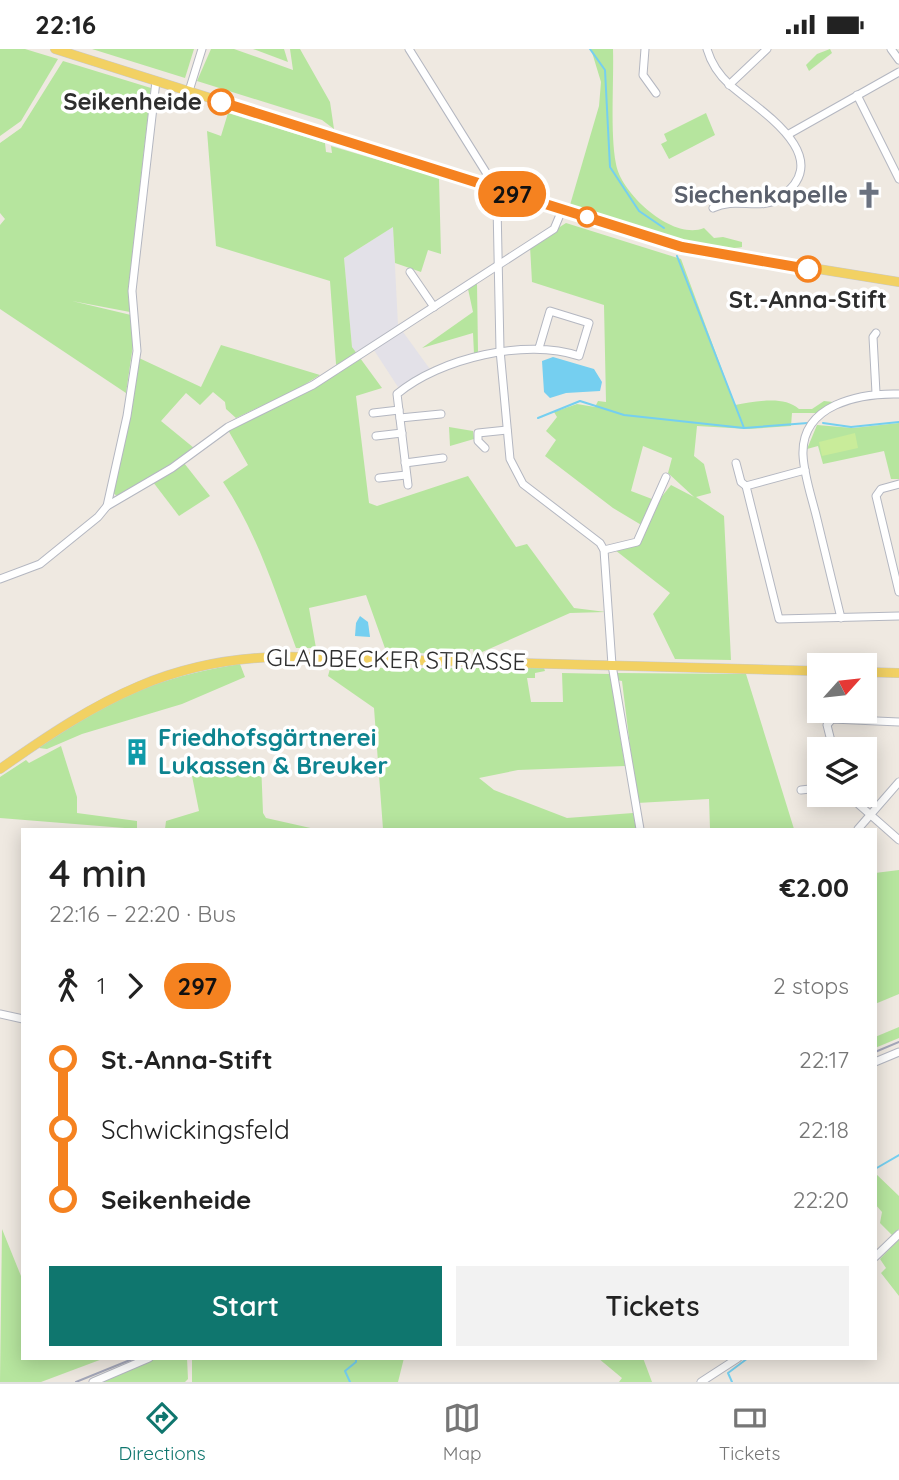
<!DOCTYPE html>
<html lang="en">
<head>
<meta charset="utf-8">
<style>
  :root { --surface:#fff; --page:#f2f2f2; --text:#222; --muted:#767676; --line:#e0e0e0; --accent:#0f766e }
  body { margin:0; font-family:Quicksand,sans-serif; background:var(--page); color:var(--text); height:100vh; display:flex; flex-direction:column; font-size:26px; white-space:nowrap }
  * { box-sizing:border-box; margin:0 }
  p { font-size:23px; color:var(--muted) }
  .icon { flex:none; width:38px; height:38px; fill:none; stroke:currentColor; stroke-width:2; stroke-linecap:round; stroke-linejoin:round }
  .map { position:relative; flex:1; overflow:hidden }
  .side { position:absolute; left:21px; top:779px; width:856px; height:532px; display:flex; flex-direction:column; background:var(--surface); border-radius:0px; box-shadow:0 4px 18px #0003 }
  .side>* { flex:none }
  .badge { padding:0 14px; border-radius:23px; font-size:24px; line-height:46px }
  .needle { width:46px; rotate:63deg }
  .controls { position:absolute; left:807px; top:604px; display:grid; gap:14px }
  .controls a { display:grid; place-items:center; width:70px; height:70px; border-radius:0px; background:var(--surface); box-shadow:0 4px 18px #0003; font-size:35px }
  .map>.badge { position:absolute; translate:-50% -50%; box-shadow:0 0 0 4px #fff }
  .legs { display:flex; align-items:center; gap:10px; height:77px; padding:0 28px; font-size:23px }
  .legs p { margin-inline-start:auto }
  .summary { display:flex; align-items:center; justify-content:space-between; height:119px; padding:0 28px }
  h1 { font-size:38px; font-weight:600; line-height:52px }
  .button { display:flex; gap:14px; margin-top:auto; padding:14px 28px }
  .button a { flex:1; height:80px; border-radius:0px; background:var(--accent); color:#fff; font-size:28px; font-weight:600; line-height:80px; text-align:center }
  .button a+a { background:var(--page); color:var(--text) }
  ul { padding:0 28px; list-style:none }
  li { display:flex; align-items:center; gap:24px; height:70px; font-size:26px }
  li i { display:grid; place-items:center; width:10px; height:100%; margin:0 9px; background:currentColor }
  li i::after { content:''; width:18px; height:18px; margin:-9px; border:5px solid; border-radius:50%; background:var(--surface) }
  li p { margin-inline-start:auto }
  li:first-child i { background:linear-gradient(#0000 50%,currentColor 0) }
  li:last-child i { background:linear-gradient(currentColor 50%,#0000 0) }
  .status { display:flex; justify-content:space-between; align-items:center; height:49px; padding:0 35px; background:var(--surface); direction:ltr }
  .status svg { height:19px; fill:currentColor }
  .tabs { display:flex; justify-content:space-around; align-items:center; height:98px; border-top:2px solid var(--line); background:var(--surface); font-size:19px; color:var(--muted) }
  .tabs a { display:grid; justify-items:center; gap:4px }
  .tabs .current { color:var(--accent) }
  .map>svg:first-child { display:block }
</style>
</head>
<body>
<div class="status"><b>22:16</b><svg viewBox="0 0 49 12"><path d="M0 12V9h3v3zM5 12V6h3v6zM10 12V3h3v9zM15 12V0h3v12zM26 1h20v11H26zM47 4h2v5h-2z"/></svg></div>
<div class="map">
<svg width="899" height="1333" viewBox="0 0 899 1333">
  <rect width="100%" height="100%" fill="#efe9e1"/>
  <polygon fill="#e3e1e8" points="393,178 398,276 432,323 398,338 370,295 355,303 352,298 344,209"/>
  <g fill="#b6e59e">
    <polygon points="0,0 25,0 58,10 21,72 0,87"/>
    <polygon points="92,0 194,0 185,29"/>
    <polygon points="211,0 234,0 293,21 290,0 300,0 330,53 334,80 322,71 197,32"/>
    <polygon points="253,0 284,0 288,13"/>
    <path d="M591 0H613C614 33 610 84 616 115 621 145 673 192 704 179L714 189 723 188 742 193V198C711 206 602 170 570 156L599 57 601 33Z"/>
    <polygon points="830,0 832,4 809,22 806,16 817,5"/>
    <polygon points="63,12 151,39 128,243 130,263 72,252 131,266 133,296 126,344 0,260 0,176 5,170 0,164 0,94 21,79"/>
    <path d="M228 64 325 94 326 103 332 104 331 97 439 129 441 205 428 201 421 223 395 214 393 178 344 209 352 298 382 339 356 347 369 454 377 457 468 427 516 498 527 495 574 559 606 563 570 564 480 604 474 605 473 600H470L469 607 386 602 366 546 309 559 316 599H296C275 542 257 484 223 433L248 416 228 381 309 342 340 323 336 315 330 232 216 197 207 82 221 87Z"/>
    <polygon points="706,64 715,86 669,110 661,95 667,92 664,85"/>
    <path d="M566 174 681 210 735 356C755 353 783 346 799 360H812L824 352 833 353 816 364H792L791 377 748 380 697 377 694 407 704 415 711 444 696 448 724 467 731 611 675 610 653 565 670 544 615 501 642 491 659 451 671 436 694 448 668 424 672 409 643 397 631 442 652 450 643 477 613 459 545 407 556 391 546 382 557 368 554 363 577 355 595 358 598 352 606 353 604 256 532 233 530 197Z"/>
    <polygon points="477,234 478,303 474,305 473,284 422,299 473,263 468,240"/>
    <polygon points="221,296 320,326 299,339 236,369 226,360 225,353 213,343 200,356 186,344 161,372 194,399 171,416 117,447 112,443 139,309 201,338"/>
    <polygon points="899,374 899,430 891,430 884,402 823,415 818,397 807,400 817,376 853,379"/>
    <polygon points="449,378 473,382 474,390 450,397"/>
    <polygon points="184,414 210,447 179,467 153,433"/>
    <path d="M240 615 245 628 182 655 82 685 47 700 39 699C44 694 53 688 60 683 113 645 176 625 240 615Z"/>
    <polygon points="331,616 342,617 342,619 544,619 545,622 535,624 535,629 527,629 531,653 563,653 562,624 610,625 625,717 518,721 479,729 494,741 567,769 633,764 636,780 383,780 374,659 328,627"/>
    <polygon points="616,624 746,625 794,780 710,780 709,750 637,754 622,632 616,631"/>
    <polygon points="61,697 77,748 77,764 137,772 137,780 0,769 0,728 26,711 29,714"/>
    <polygon points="261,713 263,764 266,769 315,780 165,780 166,772 199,762 191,722"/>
    <polygon points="899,821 899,945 875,955 875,824"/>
    <polygon points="899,978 899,989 875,999 875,988"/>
    <polygon points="875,1124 899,1147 899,1180 892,1186 880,1174 882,1163 875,1155"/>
    <polygon points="2,1180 23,1232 23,1309 105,1309 41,1333 0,1333"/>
    <polygon points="899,1190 899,1247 881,1224 886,1219 880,1210"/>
    <polygon points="153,1309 187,1309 188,1330 185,1333 98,1333"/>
    <polygon points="192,1309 404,1309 398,1333 192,1333"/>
    <polygon points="598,1309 643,1309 652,1333 619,1333 622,1329"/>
  </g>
  <polygon fill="#c9ec9a" points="855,384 858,399 822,407 819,393"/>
  <g fill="#75cff0">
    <polygon points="553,308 594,320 602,333 600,342 566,344 550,349 544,343 542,312"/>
    <polygon points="360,567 368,573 370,588 355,587 356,574"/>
  </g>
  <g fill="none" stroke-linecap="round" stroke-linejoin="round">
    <g stroke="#75cff0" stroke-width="2">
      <polyline points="590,0 605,21 610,118 639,162 664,179"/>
      <polyline points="677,207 744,379 808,374"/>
      <polyline points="538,369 580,352 624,366 744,379"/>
      <polyline points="823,374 851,378 899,373"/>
      <polyline points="875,1120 899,1106"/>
      <polyline points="350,1333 345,1322 356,1313 356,1309"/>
      <polyline points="732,1333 728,1324 748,1309"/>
    </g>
    <defs>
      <g id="minor">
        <polyline points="409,0 487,125 488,137"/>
        <polyline points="645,0 643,26 656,44"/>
        <path d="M707 0C711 14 719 26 730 36 757 60 838 107 781 148 761 163 736 147 713 159"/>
        <polyline points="891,0 899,11"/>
        <polyline points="729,36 767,0"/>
        <polyline points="189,42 202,0"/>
        <polyline points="857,46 899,130"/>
        <polyline points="789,85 899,23"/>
        <polyline points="497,156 500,301 510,410 523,435 600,494 604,501 612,616 640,780"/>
        <polyline points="410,223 434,258"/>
        <polyline points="876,344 873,288 876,284"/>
        <polyline points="373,364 399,361"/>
        <polyline points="400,369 441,365"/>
        <polyline points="376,387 402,384"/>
        <polyline points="485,399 478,392 478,384 507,381"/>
        <polyline points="405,414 443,409"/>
        <polyline points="736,414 741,433 746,437"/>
        <polyline points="805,421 746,437 779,570 899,567"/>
        <polyline points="379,429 406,426"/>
        <polyline points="899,435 881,440 876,447 899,543"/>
        <path d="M408 436 397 345C440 309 526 289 579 307L589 274 550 262 539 299"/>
        <polyline points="107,457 127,367 137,302 132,242 156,32"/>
        <polyline points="604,501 637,493 666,428"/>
        <polyline points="0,530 40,515 98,468 107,457 172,419 228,378 313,336 554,180 562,161"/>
        <path d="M841 569C833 536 825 503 817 470 812 449 804 427 803 406 801 355 860 344 899 345"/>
        <polyline points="833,700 827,676 832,670 899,673"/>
        <polyline points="801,741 819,739"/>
        <polyline points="848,746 899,791"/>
        <polyline points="858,780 899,733"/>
        <polyline points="0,965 23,970"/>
        <polyline points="875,1013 899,1003"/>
        <polyline points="875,1208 899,1185"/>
        <polyline points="93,1333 149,1309"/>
        <polyline points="701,1333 738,1309"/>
      </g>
      <g id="major">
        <polyline points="55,0 682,198 899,233"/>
        <polyline points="864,623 899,624"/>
        <path d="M0 720C98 651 174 605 299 608L819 622"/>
      </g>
    </defs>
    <use href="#minor" stroke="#b4b7c1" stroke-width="9"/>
    <use href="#major" stroke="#c9c9c9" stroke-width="10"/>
    <use href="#minor" stroke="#fff" stroke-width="7"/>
    <use href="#major" stroke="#f2d163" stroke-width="9"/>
    <g stroke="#a3a6b8" stroke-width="2">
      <polyline points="875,1003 899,993"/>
      <polyline points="76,1333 135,1309"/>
    </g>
  </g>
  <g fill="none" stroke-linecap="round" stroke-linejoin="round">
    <defs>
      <polyline id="line-1" points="221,53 682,198 808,220"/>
    </defs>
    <use href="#line-1" stroke="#fff" stroke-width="16"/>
    <use href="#line-1" stroke="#f58220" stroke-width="10"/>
  </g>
  <defs>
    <symbol id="church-bare" viewBox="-9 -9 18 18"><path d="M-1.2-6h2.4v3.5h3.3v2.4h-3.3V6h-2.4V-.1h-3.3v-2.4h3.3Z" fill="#6b7280" stroke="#fff" stroke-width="2.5" paint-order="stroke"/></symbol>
    <symbol id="building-bare" viewBox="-9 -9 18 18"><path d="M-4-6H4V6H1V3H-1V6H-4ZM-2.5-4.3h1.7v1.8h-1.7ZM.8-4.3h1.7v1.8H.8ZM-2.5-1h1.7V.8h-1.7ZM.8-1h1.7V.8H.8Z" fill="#0f9aa8" stroke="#fff" stroke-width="2.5" paint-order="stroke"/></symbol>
  </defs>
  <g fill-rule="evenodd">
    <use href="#church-bare" x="850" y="127" width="38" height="38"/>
    <use href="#building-bare" x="118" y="684" width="38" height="38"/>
  </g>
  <g fill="#fff" stroke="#f58220" stroke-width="3.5">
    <circle cx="221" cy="53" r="12"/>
    <circle cx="587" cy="168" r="9"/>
    <circle cx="808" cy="220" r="12"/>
  </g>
  <g text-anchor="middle" stroke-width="7" stroke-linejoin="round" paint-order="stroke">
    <g font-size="24" font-weight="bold" fill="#2e2e2e" stroke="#fff" text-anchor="end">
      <text x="202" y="61">Seikenheide</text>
      <text x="808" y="259" text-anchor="middle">St.-Anna-Stift</text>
    </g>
    <g font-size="24" font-weight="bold" fill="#5b616d" stroke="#fff" text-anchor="end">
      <text x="848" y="154">Siechenkapelle</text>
    </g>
    <g font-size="24" fill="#2e2e2e" stroke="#fff">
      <text transform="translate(396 611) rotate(1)" y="8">GLADBECKER STRASSE</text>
    </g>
    <g font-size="24" font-weight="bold" fill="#0d838f" stroke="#fff" text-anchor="start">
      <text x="158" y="697">Friedhofsgärtnerei<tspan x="158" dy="28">Lukassen &amp; Breuker</tspan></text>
    </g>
  </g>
</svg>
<div class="controls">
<a><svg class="needle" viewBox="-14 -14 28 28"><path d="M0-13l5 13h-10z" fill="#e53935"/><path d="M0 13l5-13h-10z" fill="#767676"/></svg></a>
<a><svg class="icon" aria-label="layers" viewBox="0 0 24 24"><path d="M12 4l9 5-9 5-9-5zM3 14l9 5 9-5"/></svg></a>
</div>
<b class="badge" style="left:512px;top:145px;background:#f58220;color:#111">297</b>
<section class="side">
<div class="summary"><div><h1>4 min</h1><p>22:16 – 22:20 · Bus</p></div><b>€2.00</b></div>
<div class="legs"><svg class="icon" aria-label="walk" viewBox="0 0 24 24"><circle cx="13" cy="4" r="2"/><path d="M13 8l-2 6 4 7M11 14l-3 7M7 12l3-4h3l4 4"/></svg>1<svg class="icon" aria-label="forward" viewBox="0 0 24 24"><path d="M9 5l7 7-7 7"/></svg><b class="badge" style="background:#f58220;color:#111">297</b><p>2 stops</p></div>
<ul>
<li><i style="color:#f58220"></i><b>St.-Anna-Stift</b><p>22:17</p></li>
<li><i style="color:#f58220"></i><span>Schwickingsfeld</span><p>22:18</p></li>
<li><i style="color:#f58220"></i><b>Seikenheide</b><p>22:20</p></li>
</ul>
<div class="button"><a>Start</a><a>Tickets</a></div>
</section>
</div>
<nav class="tabs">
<a class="current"><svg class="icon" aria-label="directions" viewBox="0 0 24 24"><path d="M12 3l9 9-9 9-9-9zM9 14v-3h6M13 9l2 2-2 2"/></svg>Directions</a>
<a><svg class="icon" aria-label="map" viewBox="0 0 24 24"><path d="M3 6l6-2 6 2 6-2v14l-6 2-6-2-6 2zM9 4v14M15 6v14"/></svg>Map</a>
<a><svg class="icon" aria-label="tickets" viewBox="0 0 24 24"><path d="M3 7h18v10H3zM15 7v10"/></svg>Tickets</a>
</nav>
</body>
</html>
